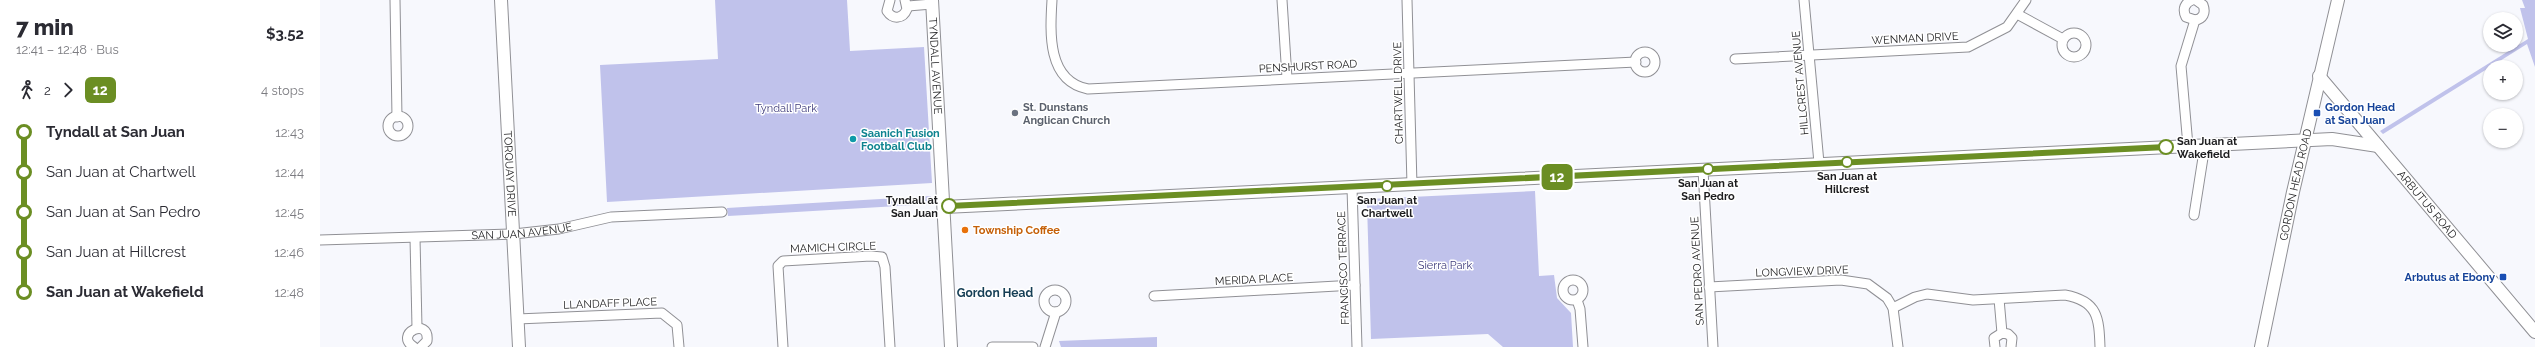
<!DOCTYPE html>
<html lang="en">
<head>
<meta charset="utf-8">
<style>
  :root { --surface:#fff; --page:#f7f7f7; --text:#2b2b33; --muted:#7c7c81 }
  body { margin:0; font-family:Raleway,sans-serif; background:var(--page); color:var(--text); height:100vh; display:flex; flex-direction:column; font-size:15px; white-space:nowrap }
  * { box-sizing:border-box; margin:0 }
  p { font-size:13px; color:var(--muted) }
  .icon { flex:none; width:22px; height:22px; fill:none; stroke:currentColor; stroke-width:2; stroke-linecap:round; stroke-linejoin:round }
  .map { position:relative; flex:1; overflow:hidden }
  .side { display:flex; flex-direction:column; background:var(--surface); width:320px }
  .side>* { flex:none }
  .badge { padding:0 8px; border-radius:6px; font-size:14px; line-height:26px }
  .tools { position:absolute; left:2163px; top:12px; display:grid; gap:8px }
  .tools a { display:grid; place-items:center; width:40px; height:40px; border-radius:50%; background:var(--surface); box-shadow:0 1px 3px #0004; font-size:20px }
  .map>.badge { position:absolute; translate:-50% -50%; box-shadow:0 0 0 2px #fff }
  .legs { display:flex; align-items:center; gap:6px; height:44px; padding:0 16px; font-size:13px }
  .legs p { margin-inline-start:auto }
  .headline { display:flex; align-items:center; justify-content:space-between; height:68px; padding:0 16px }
  h1 { font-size:22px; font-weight:800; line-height:30px }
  ul { padding:0 16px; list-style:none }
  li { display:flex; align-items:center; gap:14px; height:40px; font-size:15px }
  li i { display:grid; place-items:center; width:6px; height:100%; margin:0 5px; background:currentColor }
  li i::after { content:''; width:10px; height:10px; margin:-5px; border:3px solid; border-radius:50%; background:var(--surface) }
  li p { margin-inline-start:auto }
  li:first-child i { background:linear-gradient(#0000 50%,currentColor 0) }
  li:last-child i { background:linear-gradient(currentColor 50%,#0000 0) }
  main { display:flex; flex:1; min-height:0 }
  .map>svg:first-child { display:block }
</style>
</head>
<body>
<main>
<section class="side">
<div class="headline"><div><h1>7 min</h1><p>12:41 – 12:48 · Bus</p></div><b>$3.52</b></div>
<div class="legs"><svg class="icon" aria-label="walk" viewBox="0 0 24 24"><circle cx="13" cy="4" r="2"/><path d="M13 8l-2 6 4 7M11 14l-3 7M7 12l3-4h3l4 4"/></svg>2<svg class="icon" aria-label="forward" viewBox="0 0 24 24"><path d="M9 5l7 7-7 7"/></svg><b class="badge" style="background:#6b8e23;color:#fff">12</b><p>4 stops</p></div>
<ul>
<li><i style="color:#6b8e23"></i><b>Tyndall at San Juan</b><p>12:43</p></li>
<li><i style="color:#6b8e23"></i><span>San Juan at Chartwell</span><p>12:44</p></li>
<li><i style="color:#6b8e23"></i><span>San Juan at San Pedro</span><p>12:45</p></li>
<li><i style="color:#6b8e23"></i><span>San Juan at Hillcrest</span><p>12:46</p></li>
<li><i style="color:#6b8e23"></i><b>San Juan at Wakefield</b><p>12:48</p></li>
</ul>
</section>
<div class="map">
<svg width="2215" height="347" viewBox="0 0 2215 347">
  <rect width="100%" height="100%" fill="#f7f8fd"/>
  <g fill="#c0c2eb">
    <polygon points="395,0 527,0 530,51 604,47 612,183 287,202 280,65 398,59"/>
    <polygon points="2202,0 2215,0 2215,67 2207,44 2063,134 2060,131 2208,39 2200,8 2205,8"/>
    <polygon points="1215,191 1219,276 1234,275 1237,298 1251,313 1253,347 1183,347 1168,334 1051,339 1047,204 1049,199"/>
    <polygon points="611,196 612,204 408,216 407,208"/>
    <polygon points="837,337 837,347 741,347 739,341"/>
  </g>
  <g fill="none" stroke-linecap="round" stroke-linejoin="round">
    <defs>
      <g id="street">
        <polyline points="75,0 77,117"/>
        <path d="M570 0 567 11C573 20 583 19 587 9L585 0"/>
        <path d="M732 0C730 33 727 81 768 89L1316 62"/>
        <polyline points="962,0 967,78"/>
        <polyline points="1087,0 1092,185"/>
        <polyline points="1484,0 1499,163"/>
        <path d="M1872 0C1865 3 1862 9 1866 17L1875 20C1883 19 1886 13 1883 5L1876 0"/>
        <polyline points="588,6 612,4"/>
        <polyline points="1697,14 1743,39"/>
        <circle cx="1754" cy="45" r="12"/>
        <circle cx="1325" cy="62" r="10"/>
        <polyline points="1415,59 1648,47 1687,27 1706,0"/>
        <circle cx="78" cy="126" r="10"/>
        <polyline points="1868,146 1861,66 1875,20"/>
        <polyline points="1383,170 1393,347"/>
        <polyline points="1032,188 1037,347"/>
        <polyline points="1874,215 1885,145"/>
        <polyline points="95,238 97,327"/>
        <path id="s1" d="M0 240 194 234 239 229 291 217 402 212"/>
        <circle cx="1253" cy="290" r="10"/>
        <polyline points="1389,287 1521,280 1548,284 1567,298 1573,308 1578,347"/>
        <circle cx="735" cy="301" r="11"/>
        <polyline points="834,296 1035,285"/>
        <polyline points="1679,299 1682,333"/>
        <polyline points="1257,300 1260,309 1263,347"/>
        <path d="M1573 308 1595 297 1607 294 1653 300 1745 295C1778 301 1779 318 1780 347"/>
        <polyline points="197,319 342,313 357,325 359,347"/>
        <path d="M94 347C73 334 110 316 107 341L101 347"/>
        <polyline points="463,347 458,266 463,261 551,256 562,257 565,267 570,347"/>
        <polyline points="672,347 713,347"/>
        <polyline points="725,347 736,312"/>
        <polyline points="1675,347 1674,338 1682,333 1688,334 1692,338 1691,347"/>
      </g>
      <g id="secondary">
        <path id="s2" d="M181 0 199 347"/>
        <path id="s3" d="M612 0 631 347"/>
        <path id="s4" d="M1999 76 2215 332"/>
        <polyline points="624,207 2012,139 2058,146"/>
        <path id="s5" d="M1941 347 1973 192 2018 0"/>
      </g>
    </defs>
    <use href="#street" stroke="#909095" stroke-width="11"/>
    <use href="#secondary" stroke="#909095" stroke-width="14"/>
    <use href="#street" stroke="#fff" stroke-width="9"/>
    <use href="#secondary" stroke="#fff" stroke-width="12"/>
  </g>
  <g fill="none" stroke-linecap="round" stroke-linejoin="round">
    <defs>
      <polyline id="line-1" points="629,206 1846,147"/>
    </defs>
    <use href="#line-1" stroke="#fff" stroke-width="9"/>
    <use href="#line-1" stroke="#6b8e23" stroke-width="6"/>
  </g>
  <circle fill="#6b7280" stroke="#fff" stroke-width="1.5" cx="695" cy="113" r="4"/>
  <g fill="#1a4fb4" stroke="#fff" stroke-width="1.5">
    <rect x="1993" y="109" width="8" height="8" rx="2"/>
    <rect x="2179" y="273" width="8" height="8" rx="2"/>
  </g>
  <circle fill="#0f9aa8" stroke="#fff" stroke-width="1.5" cx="533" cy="139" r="4"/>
  <g fill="#fff" stroke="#6b8e23" stroke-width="2">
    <circle cx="1846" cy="147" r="7"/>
    <circle cx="1527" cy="162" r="5"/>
    <circle cx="1388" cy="169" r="5"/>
    <circle cx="1067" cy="186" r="5"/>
    <circle cx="629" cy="206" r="7"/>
  </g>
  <circle fill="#e8710a" stroke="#fff" stroke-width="1.5" cx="645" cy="230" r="4"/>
  <g text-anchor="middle" stroke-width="3" stroke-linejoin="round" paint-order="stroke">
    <g font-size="11" fill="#1d1d1f" stroke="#fff">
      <text transform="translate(1595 38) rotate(-3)" y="4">WENMAN DRIVE</text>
      <text dy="4" stroke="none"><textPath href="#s3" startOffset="66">TYNDALL AVENUE</textPath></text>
      <text transform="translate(988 66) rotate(-3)" y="4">PENSHURST ROAD</text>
      <text transform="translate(1480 83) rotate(-95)" y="4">HILLCREST AVENUE</text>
      <text transform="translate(1078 93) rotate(-91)" y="4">CHARTWELL DRIVE</text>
      <text dy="4" stroke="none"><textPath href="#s2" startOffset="174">TORQUAY DRIVE</textPath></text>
      <text dy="4" stroke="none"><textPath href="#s5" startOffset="166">GORDON HEAD ROAD</textPath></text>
      <text dy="4" stroke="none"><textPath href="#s4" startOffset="168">ARBUTUS ROAD</textPath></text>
      <text dy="4" stroke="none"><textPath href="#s1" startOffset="202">SAN JUAN AVENUE</textPath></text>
      <text transform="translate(513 247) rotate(-2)" y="4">MAMICH CIRCLE</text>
      <text transform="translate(1023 268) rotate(-92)" y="4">FRANCISCO TERRACE</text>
      <text transform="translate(1377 271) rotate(-93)" y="4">SAN PEDRO AVENUE</text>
      <text transform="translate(1482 271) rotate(-2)" y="4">LONGVIEW DRIVE</text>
      <text transform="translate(934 279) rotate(-3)" y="4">MERIDA PLACE</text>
      <text transform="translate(290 303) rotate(-2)" y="4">LLANDAFF PLACE</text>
    </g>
    <g font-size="11" font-weight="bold" fill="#5b616d" stroke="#fff" text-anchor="start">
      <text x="703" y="111">St. Dunstans<tspan x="703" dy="13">Anglican Church</tspan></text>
    </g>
    <g font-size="11" font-weight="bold" fill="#164399" stroke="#fff" text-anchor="start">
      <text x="2005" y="111">Gordon Head<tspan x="2005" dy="13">at San Juan</tspan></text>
      <text x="2175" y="281" text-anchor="end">Arbutus at Ebony</text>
    </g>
    <g font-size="11" fill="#3e3b7b" stroke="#fff">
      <text x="466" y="112">Tyndall Park</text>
      <text x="1125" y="269">Sierra Park</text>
    </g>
    <g font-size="11" font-weight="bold" fill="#0d838f" stroke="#fff" text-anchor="start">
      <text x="541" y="137">Saanich Fusion<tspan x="541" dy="13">Football Club</tspan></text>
    </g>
    <g font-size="11" font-weight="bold" fill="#1d1d1f" stroke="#fff">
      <text x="1857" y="145" text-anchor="start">San Juan at<tspan x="1857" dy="13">Wakefield</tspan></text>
      <text x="1527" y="180">San Juan at<tspan x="1527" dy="13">Hillcrest</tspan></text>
      <text x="1388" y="187">San Juan at<tspan x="1388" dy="13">San Pedro</tspan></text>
      <text x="618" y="204" text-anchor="end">Tyndall at<tspan x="618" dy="13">San Juan</tspan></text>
      <text x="1067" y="204">San Juan at<tspan x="1067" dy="13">Chartwell</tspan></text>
    </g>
    <g font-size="11" font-weight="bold" fill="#c56008" stroke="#fff" text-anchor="start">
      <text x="653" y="234">Township Coffee</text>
    </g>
    <g font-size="12" font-weight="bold" fill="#153e55" stroke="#fff">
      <text x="675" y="297">Gordon Head</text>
    </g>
  </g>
</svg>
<div class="tools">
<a><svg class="icon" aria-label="layers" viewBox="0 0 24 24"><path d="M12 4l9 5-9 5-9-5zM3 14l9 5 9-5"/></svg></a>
<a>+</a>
<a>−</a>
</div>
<b class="badge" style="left:1237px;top:177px;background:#6b8e23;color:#fff">12</b>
</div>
</main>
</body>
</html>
